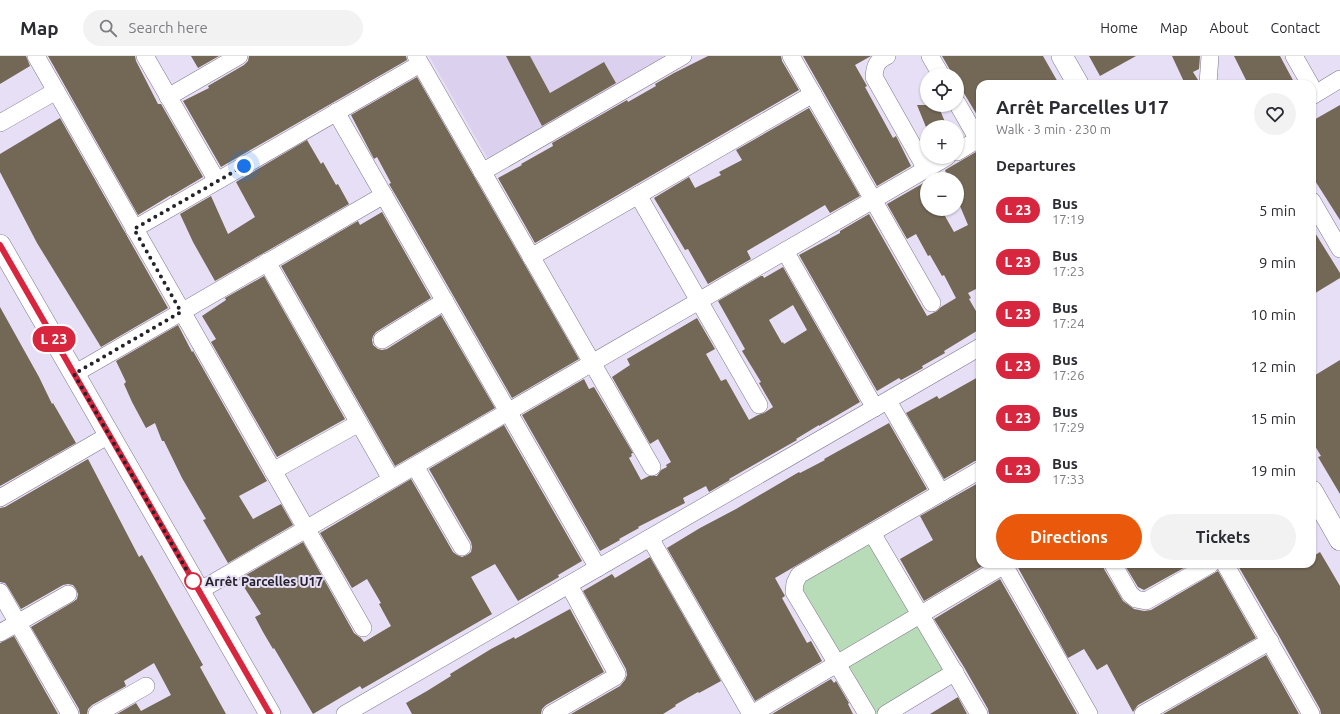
<!DOCTYPE html>
<html lang="en">
<head>
<meta charset="utf-8">
<style>
  :root { --surface:#fff; --page:#f2f2f3; --text:#2b2b33; --muted:#7c7c81; --line:#e1e1e2; --accent:#ea580c }
  body { margin:0; font-family:Ubuntu,sans-serif; background:var(--page); color:var(--text); height:100vh; display:flex; flex-direction:column; font-size:15px; white-space:nowrap }
  * { box-sizing:border-box; margin:0 }
  p { font-size:13px; color:var(--muted) }
  .icon { flex:none; width:22px; height:22px; fill:none; stroke:currentColor; stroke-width:2; stroke-linecap:round; stroke-linejoin:round }
  .map { position:relative; flex:1; overflow:hidden }
  .side { position:absolute; left:976px; top:24px; width:340px; height:488px; display:flex; flex-direction:column; background:var(--surface); border-radius:12px; box-shadow:0 1px 3px #0004 }
  .side>* { flex:none }
  .badge { padding:0 8px; border-radius:13px; font-size:14px; line-height:26px }
  .tools { position:absolute; left:920px; top:12px; display:grid; gap:8px }
  .tools a { display:grid; place-items:center; width:44px; height:44px; border-radius:50%; background:var(--surface); box-shadow:0 1px 3px #0004; font-size:20px }
  .you { position:absolute; width:20px; height:20px; margin:-10px; border:3px solid #fff; border-radius:50%; background:#1a73e8; box-shadow:0 0 0 6px #1a73e833 }
  .map>.badge { position:absolute; translate:-50% -50%; box-shadow:0 0 0 2px #fff }
  h2 { padding:0 20px; font-size:15px; line-height:36px }
  .round { display:grid; place-items:center; flex:none; width:42px; height:42px; border-radius:21px; background:var(--page) }
  .overview { display:flex; align-items:center; justify-content:space-between; height:68px; padding:0 20px }
  h1 { font-size:19px; font-weight:700; line-height:30px }
  .cta { display:flex; gap:8px; margin-top:auto; padding:8px 20px }
  .cta a { flex:1; height:46px; border-radius:24px; background:var(--accent); color:#fff; font-size:16px; font-weight:700; line-height:46px; text-align:center }
  .cta a+a { background:var(--page); color:var(--text) }
  ul { padding:0; list-style:none }
  li { display:flex; align-items:center; gap:12px; height:52px; padding:0 20px }
  li div { flex:1 }
  li b { display:block; font-size:15px }
  li em { font-style:normal }
  li .badge { min-width:44px; font-weight:700; text-align:center }
  header { display:flex; align-items:center; gap:24px; box-sizing:border-box; height:56px; padding:0 20px; background:var(--surface); border-bottom:1px solid var(--line) }
  header strong { font-size:19px }
  nav { display:flex; gap:22px; margin-inline-start:auto; font-size:14px }
  .search { width:280px; height:36px; background:var(--page); display:flex; align-items:center; gap:10px; box-sizing:border-box; padding:0 14px; border-radius:22px; color:var(--muted); font-size:15px }
  .map>svg:first-child { display:block }
</style>
</head>
<body>
<header>
<strong>Map</strong>
<div class="search"><svg class="icon" aria-label="search" viewBox="0 0 24 24"><circle cx="10" cy="10" r="6"/><path d="M15 15l6 6"/></svg>Search here</div>
<nav><a>Home</a><a>Map</a><a>About</a><a>Contact</a></nav>
</header>
<div class="map">
<svg width="1340" height="658" viewBox="0 0 1340 658">
  <rect width="100%" height="100%" fill="#e7dff6"/>
  <polygon fill="#dbd1ee" points="429,0 667,0 488,103"/>
  <polygon fill="#b8dbb8" points="872,483 952,623 892,658 872,658 797,526"/>
  <g fill="#736755" fill-rule="evenodd">
    <polygon points="0,0 26,0 30,10 0,28"/>
    <polygon points="48,0 135,0 136,5 158,48 161,48 203,121 171,140 171,139 138,159"/>
    <polygon points="191,0 219,0 198,12"/>
    <polygon points="249,0 406,0 407,4 221,111 183,45 209,32 208,30 244,9 248,5"/>
    <polygon points="506,0 530,0 550,37 604,6 616,27 542,70"/>
    <polygon points="708,0 781,0 782,5 799,34 535,187 498,122 522,109 521,108 553,90 552,87 627,44 628,46 656,30 655,28 674,17"/>
    <polygon points="803,0 871,0 855,9 867,30 865,31 893,82 896,80 911,110 877,130"/>
    <polygon points="942,0 1043,0 1059,28 980,28 980,64 959,29 958,29 957,27 957,19 953,19"/>
    <polygon points="1089,0 1136,0 1100,20"/>
    <polygon points="1172,0 1200,0 1199,13 1193,16 1198,24 1198,28 1185,28"/>
    <polygon points="1234,0 1280,0 1295,28 1248,28"/>
    <polygon points="417,21 579,303 512,342 399,145 389,128 391,127 377,101 374,103 351,59"/>
    <polygon points="917,49 938,49 947,71 926,71"/>
    <polygon points="1340,49 1340,164 1312,120 1312,65"/>
    <polygon points="809,52 860,140 830,157 825,149 747,195 751,203 708,228 688,193 685,194 654,142 689,121 695,132 721,119 719,116 742,104 736,94"/>
    <polygon points="60,62 168,252 101,291 37,187 0,116 0,98"/>
    <polygon points="307,84 321,108 323,106 336,129 338,128 349,148 215,225 193,186 180,158 211,140 228,178 255,161 236,126"/>
    <polygon points="976,96 980,97 980,231 968,237 971,242 969,243 980,262 980,273 944,295 945,297 922,310 923,312 901,324 899,322 877,335 799,199 840,177 840,175 869,158 927,260 937,255 941,251 956,242 944,219 942,220 930,199 928,200 916,178 907,183 887,148 927,125 927,153 941,153 954,176 968,169 957,143 957,123 948,123 945,114"/>
    <polygon points="382,156 431,242 376,276 373,280 372,284 373,289 378,293 382,294 387,293 441,259 495,352 395,410 281,210 358,165 360,169"/>
    <polygon points="1312,172 1340,217 1340,222 1312,239"/>
    <path d="M783 211 860 346 819 370V369L796 383 797 384 729 423 730 424 709 436 706 430 683 442 685 447 638 471 639 472 619 483 620 484 600 495 522 359 584 323 589 333 594 331 633 397 631 398 632 400 629 402 641 424 649 420H657L661 414 667 411 666 409 671 406 658 383 650 388 612 321 630 309 627 303 697 262 715 293 706 298 721 325 726 323 749 364 758 359 764 357 773 351 759 327 761 326 742 295 745 293 718 245 761 220H763L764 222ZM793 249 807 274 784 288 783 286 782 287 769 264Z"/>
    <polygon points="264,220 345,363 277,401 211,286 216,283 202,260 226,244 225,242"/>
    <polygon points="0,251 39,321 52,348 53,347 76,387 0,430"/>
    <polygon points="178,269 192,296 193,295 267,425 239,440 253,463 281,448 293,469 228,507 203,464 206,463 182,422 164,385 162,385 155,367 146,372 132,346 124,328 126,326 116,305"/>
    <polygon points="1340,304 1340,438 1318,401 1321,400 1312,385 1312,321"/>
    <polygon points="980,320 980,404 975,405 944,423 906,357 937,340 939,343"/>
    <polygon points="889,367 927,433 775,522 785,540 782,542 807,587 811,585 822,605 755,645 667,492 700,472 736,453 799,416 800,417 825,404 824,403"/>
    <polygon points="504,369 582,505 558,519 559,521 518,545 495,508 471,521 492,558 362,633 360,630 313,658 274,592 273,593 263,576 255,561 261,558 239,523 303,486 354,577 358,580 361,582 364,586 391,570 379,548 381,547 367,523 352,532 320,477 411,423 453,496 457,499 462,501 467,499 471,496 472,491 471,486 429,413"/>
    <polygon points="88,403 139,501 142,499 203,609 200,611 226,658 117,658 136,647 141,655 171,639 154,607 124,625 126,630 92,649 88,653 87,658 80,658 79,653 31,571 73,546 77,543 78,538 76,533 73,529 68,528 63,529 21,553 8,531 5,527 0,526 0,452 5,451"/>
    <polygon points="980,426 980,508 986,508 924,545 900,503 933,484 920,460"/>
    <polygon points="1320,496 1340,530 1340,658 1321,658 1320,653 1279,580 1237,508 1312,508 1312,501"/>
    <polygon points="650,501 721,625 699,637 698,636 675,649 676,650 663,658 571,658 620,630 625,624 627,619 626,613 583,535 612,518 615,522"/>
    <polygon points="1016,508 1103,508 1104,513 1123,545 1134,553 1144,555 1151,554 1218,515 1256,582 1138,649 1135,653 1133,656 1107,608 1097,614 1084,593 1068,602"/>
    <polygon points="1124,508 1191,508 1144,534 1138,531"/>
    <polygon points="1000,523 1077,658 989,658 988,653 964,611 934,563"/>
    <polygon points="570,553 604,616 546,649 542,653 541,658 412,658 406,647 427,635 451,620 450,618 491,593 514,581 515,583"/>
    <polygon points="14,580 58,658 0,658 0,587"/>
    <polygon points="1266,599 1299,658 1163,658"/>
    <polygon points="831,623 834,627 836,625 849,647 848,648 853,658 772,658"/>
    <polygon points="958,641 967,658 930,658"/>
  </g>
  <g fill="none" stroke-linecap="round" stroke-linejoin="round">
    <defs>
      <g id="minor">
        <polyline points="36,0 363,572"/>
        <polyline points="145,0 217,125"/>
        <polyline points="416,0 652,411"/>
        <polyline points="791,0 932,247"/>
        <path d="M887 0C877 5 875 9 874 21L926 113"/>
        <polyline points="930,0 941,19"/>
        <polyline points="1294,0 1310,28"/>
        <polyline points="1208,28 1210,0"/>
        <polyline points="1312,40 1340,23"/>
        <polyline points="168,41 239,0"/>
        <polyline points="957,47 980,87"/>
        <polyline points="336,56 598,512"/>
        <polyline points="0,67 56,35"/>
        <polyline points="957,96 980,82"/>
        <polyline points="482,116 683,0"/>
        <polyline points="638,139 759,349"/>
        <polyline points="1312,145 1340,193"/>
        <polyline points="134,173 420,8"/>
        <polyline points="785,195 875,352"/>
        <polyline points="531,201 813,38"/>
        <polyline points="267,206 391,423"/>
        <polyline points="382,284 445,245"/>
        <polyline points="74,318 384,139"/>
        <polyline points="888,345 941,437"/>
        <polyline points="415,410 462,491"/>
        <polyline points="273,415 359,367"/>
        <polyline points="0,442 109,379"/>
        <polyline points="872,477 979,658"/>
        <polyline points="650,482 751,658"/>
        <polyline points="1113,508 1130,538 1136,543 1146,545 1211,508"/>
        <polyline points="1225,508 1311,658"/>
        <polyline points="1004,509 1089,658"/>
        <polyline points="199,535 947,101"/>
        <polyline points="0,536 70,658"/>
        <polyline points="0,577 68,538"/>
        <polyline points="97,658 146,630"/>
        <polyline points="345,658 980,291"/>
        <polyline points="551,658 615,621 617,618 569,529"/>
        <polyline points="752,658 1006,508"/>
        <polyline points="867,658 794,536 795,527 799,519 980,414"/>
        <polyline points="886,658 955,616"/>
        <polyline points="1143,658 1270,585"/>
      </g>
      <g id="tertiary">
        <polyline points="1062,0 1078,28"/>
        <polyline points="0,189 270,658"/>
        <polyline points="1312,435 1340,484"/>
      </g>
    </defs>
    <use href="#minor" stroke="#7e778b" stroke-width="18"/>
    <use href="#tertiary" stroke="#7e778b" stroke-width="22"/>
    <use href="#minor" stroke="#fff" stroke-width="17"/>
    <use href="#tertiary" stroke="#fff" stroke-width="21"/>
  </g>
  <g fill="none" stroke-linecap="round" stroke-linejoin="round">
    <defs>
      <polyline id="line" points="0,189 270,658"/>
    </defs>
    <use href="#line" stroke="#fff" stroke-width="9"/>
    <use href="#line" stroke="#d7263d" stroke-width="6"/>
    <polyline stroke="#25222b" stroke-width="4" stroke-dasharray="0 7.2" points="193,525 74,318 181,256 134,173 244,110"/>
  </g>
  <circle fill="#fff" stroke="#d7263d" stroke-width="2" cx="193" cy="525" r="8"/>
  <g text-anchor="middle" stroke-width="4" stroke-linejoin="round" paint-order="stroke">
    <g font-size="13" font-weight="bold" fill="#25222b" stroke="#e7dff6" text-anchor="start">
      <text x="205" y="530">Arrêt Parcelles U17</text>
    </g>
  </g>
</svg>
<div class="tools">
<a><svg class="icon" aria-label="locate" viewBox="0 0 24 24"><circle cx="12" cy="12" r="6"/><path d="M12 2v4M12 18v4M2 12h4M18 12h4"/></svg></a>
<a>+</a>
<a>−</a>
</div>
<div class="you" style="left:244px;top:110px"></div>
<b class="badge" style="left:54px;top:283px;background:#d7263d;color:#fff">L 23</b>
<section class="side">
<div class="overview"><div><h1>Arrêt Parcelles U17</h1><p>Walk · 3 min · 230 m</p></div><a class="round"><svg class="icon" aria-label="heart" viewBox="0 0 24 24"><path d="M12 20l-8-8c-3-5 5-10 8-4 3-6 11-1 8 4z"/></svg></a></div>
<h2>Departures</h2>
<ul>
<li><span class="badge" style="background:#d7263d;color:#fff">L 23</span><div><b>Bus</b><p>17:19</p></div><em>5 min</em></li>
<li><span class="badge" style="background:#d7263d;color:#fff">L 23</span><div><b>Bus</b><p>17:23</p></div><em>9 min</em></li>
<li><span class="badge" style="background:#d7263d;color:#fff">L 23</span><div><b>Bus</b><p>17:24</p></div><em>10 min</em></li>
<li><span class="badge" style="background:#d7263d;color:#fff">L 23</span><div><b>Bus</b><p>17:26</p></div><em>12 min</em></li>
<li><span class="badge" style="background:#d7263d;color:#fff">L 23</span><div><b>Bus</b><p>17:29</p></div><em>15 min</em></li>
<li><span class="badge" style="background:#d7263d;color:#fff">L 23</span><div><b>Bus</b><p>17:33</p></div><em>19 min</em></li>
</ul>
<div class="cta"><a>Directions</a><a>Tickets</a></div>
</section>
</div>
</body>
</html>
